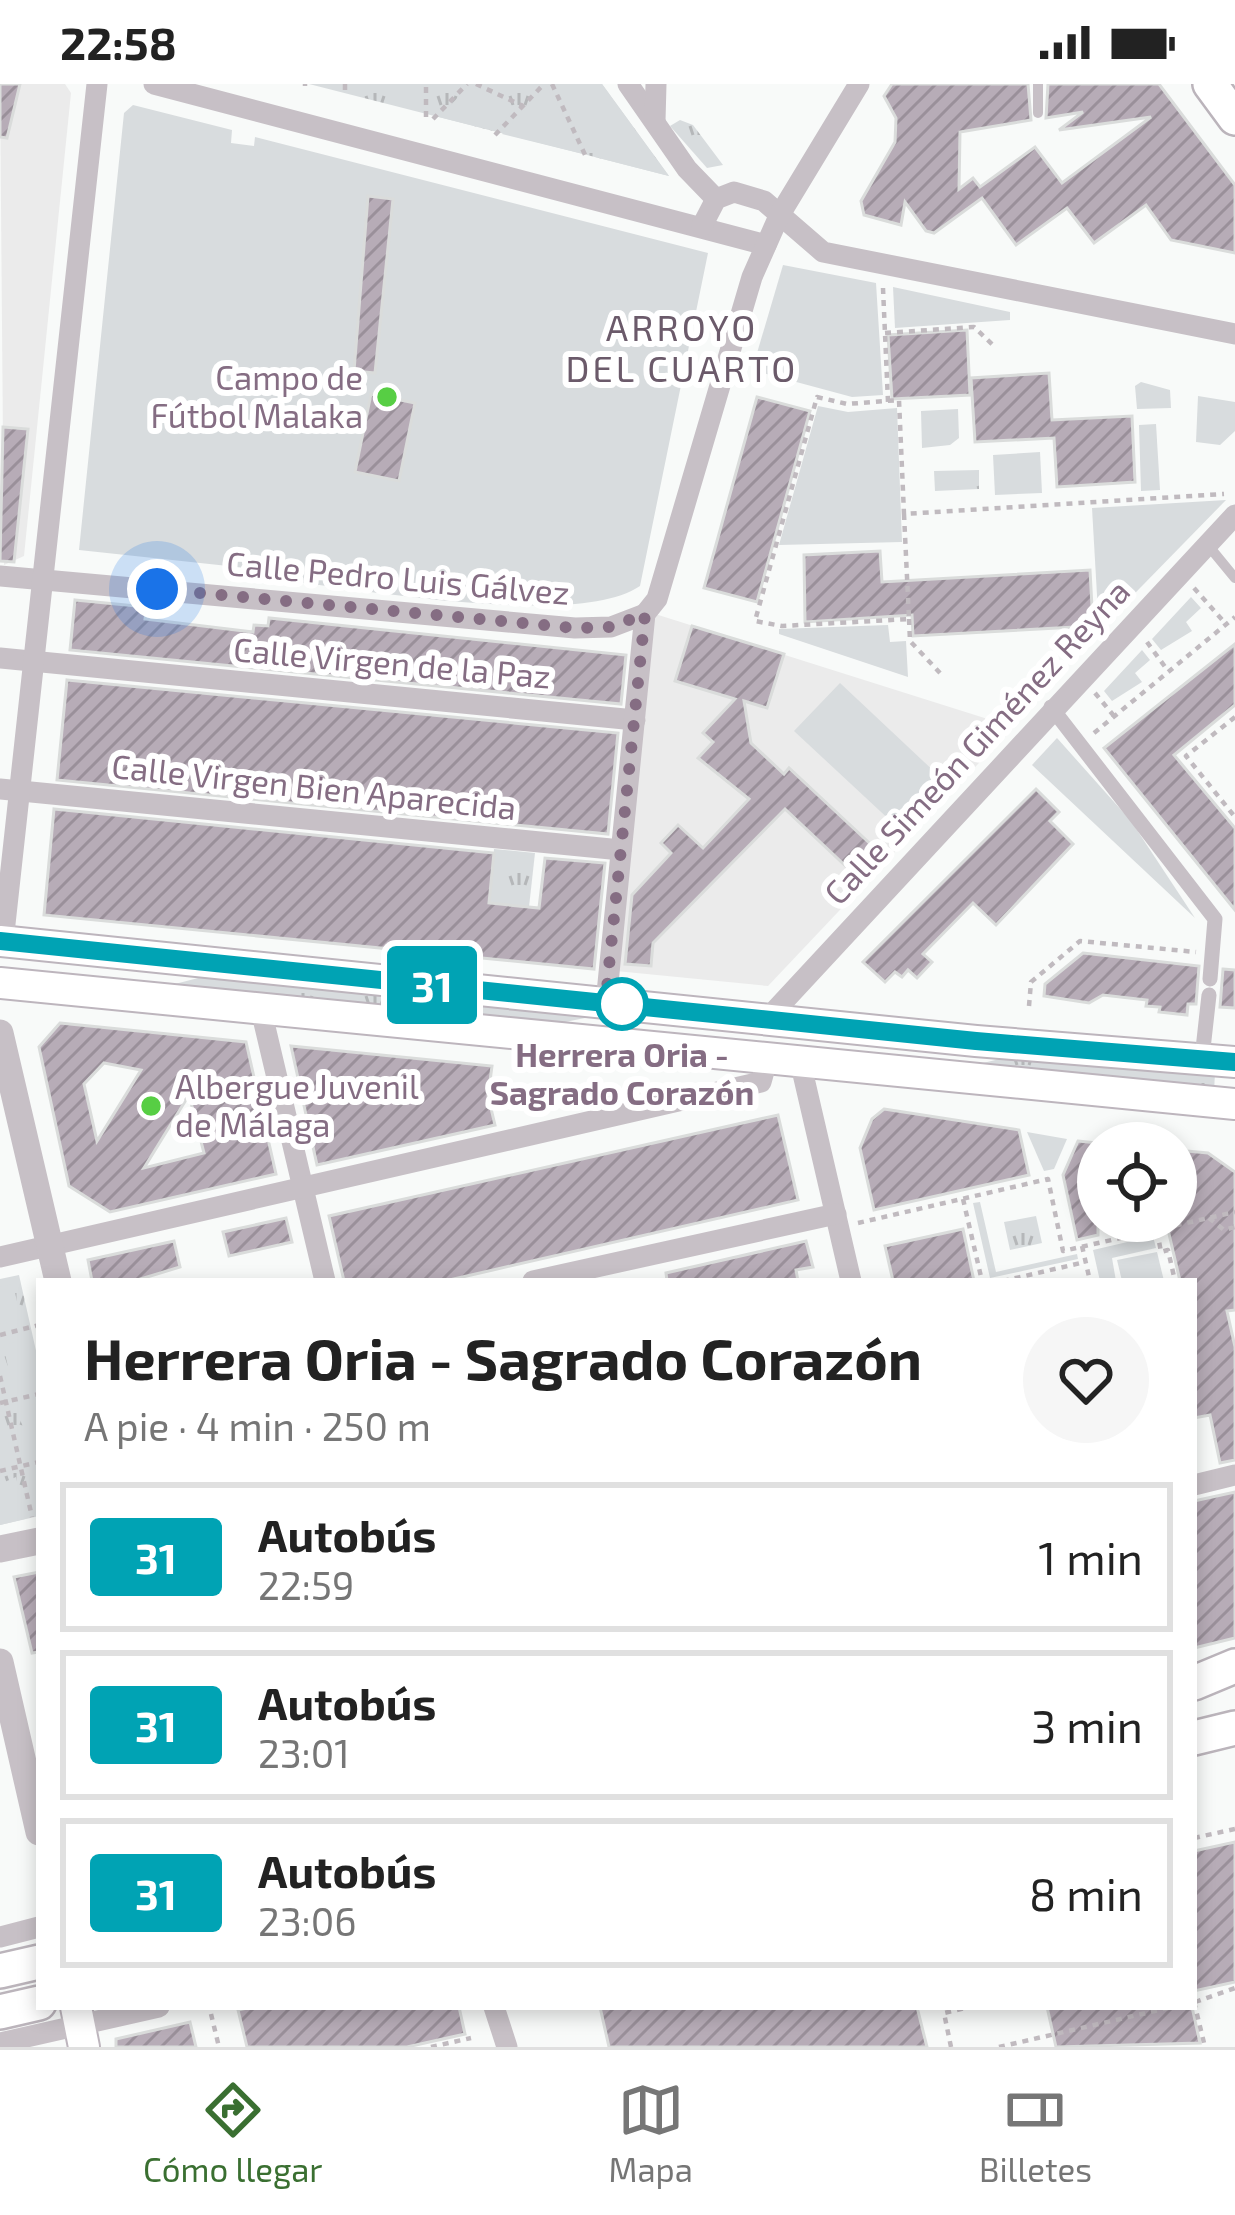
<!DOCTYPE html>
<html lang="es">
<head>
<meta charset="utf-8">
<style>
  :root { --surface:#fff; --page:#f6f6f6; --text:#222; --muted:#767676; --line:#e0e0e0; --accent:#3a6f31 }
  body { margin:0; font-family:"Exo 2",sans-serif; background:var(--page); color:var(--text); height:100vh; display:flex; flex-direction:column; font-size:45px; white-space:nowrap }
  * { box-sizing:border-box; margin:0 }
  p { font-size:39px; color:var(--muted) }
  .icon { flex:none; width:66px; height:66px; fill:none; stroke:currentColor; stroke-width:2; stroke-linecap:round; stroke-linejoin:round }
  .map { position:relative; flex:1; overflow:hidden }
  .side { position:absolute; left:36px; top:1194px; width:1161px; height:732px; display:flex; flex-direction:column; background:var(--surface); border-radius:0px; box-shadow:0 6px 18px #0003 }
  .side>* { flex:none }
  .badge { padding:0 24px; border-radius:9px; font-size:42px; line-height:78px }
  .fabs { position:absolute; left:1077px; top:1038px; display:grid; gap:24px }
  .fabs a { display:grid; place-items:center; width:120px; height:120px; border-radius:50%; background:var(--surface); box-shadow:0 6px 18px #0003; font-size:60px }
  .you { position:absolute; width:60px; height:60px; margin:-30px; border:9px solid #fff; border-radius:50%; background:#1a73e8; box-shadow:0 0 0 18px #1a73e833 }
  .map>.badge { position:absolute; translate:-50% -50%; box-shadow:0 0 0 6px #fff }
  .round { display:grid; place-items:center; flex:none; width:126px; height:126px; border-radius:63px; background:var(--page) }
  .summary { display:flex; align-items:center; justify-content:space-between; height:204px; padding:0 48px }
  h1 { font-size:57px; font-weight:700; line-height:90px }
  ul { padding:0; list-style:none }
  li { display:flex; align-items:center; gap:36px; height:150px; margin:0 24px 18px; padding:0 24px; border:6px solid var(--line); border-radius:0px }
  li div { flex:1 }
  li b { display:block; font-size:45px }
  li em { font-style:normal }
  li .badge { min-width:132px; font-weight:700; text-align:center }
  .status { display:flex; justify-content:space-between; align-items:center; height:84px; padding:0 60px; background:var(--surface); direction:ltr }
  .status svg { height:33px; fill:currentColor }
  .tabs { display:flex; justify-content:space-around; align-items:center; height:168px; border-top:3px solid var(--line); background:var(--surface); font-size:33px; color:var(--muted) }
  .tabs a { display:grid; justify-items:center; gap:6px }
  .tabs .selected { color:var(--accent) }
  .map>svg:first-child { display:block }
</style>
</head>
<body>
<div class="status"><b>22:58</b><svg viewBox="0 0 49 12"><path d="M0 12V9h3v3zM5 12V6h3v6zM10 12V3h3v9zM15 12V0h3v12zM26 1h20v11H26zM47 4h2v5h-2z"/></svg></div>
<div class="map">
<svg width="1235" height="1963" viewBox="0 0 1235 1963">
  <defs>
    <pattern id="grass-tufts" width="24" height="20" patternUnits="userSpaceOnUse" patternTransform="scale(3)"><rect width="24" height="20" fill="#d8dcde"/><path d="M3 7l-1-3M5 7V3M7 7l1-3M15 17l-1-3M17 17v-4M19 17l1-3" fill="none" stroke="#b5b7b9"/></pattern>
    <pattern id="building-hatch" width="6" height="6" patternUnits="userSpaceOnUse" patternTransform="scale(3)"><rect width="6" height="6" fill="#b7acb7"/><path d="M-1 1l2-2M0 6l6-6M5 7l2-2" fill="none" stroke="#9a909a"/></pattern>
  </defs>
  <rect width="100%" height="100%" fill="#f8faf9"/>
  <g fill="#ebebeb">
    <polygon points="0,0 65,0 71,9 24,472 4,481"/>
    <polygon points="652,529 1013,643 768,902 616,887"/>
  </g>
  <g fill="url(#grass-tufts)">
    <polygon points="309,0 602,0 669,92"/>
    <polygon points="680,36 693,41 723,81 707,84 670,42"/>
    <polygon points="979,386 979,405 935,407 934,387"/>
    <polygon points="494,765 535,769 529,823 489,819"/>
    <polygon points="206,892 600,931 555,940 171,901"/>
    <polygon points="1012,972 1215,990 1214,1007 985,985 983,979"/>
    <polygon points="1036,1132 1042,1159 1010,1166 1004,1138"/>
    <polygon points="19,1191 39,1280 39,1432 0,1441 0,1195"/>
  </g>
  <g fill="#d8dcde">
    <polygon points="471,0 481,10 516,23 494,47 439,33"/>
    <polygon points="559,0 602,0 669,92 595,73"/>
    <path d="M547 2C557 27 573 44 583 70L502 50Z"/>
    <path d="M133 21 232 46 231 59 254 62 255 53 708 169 640 502C577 545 361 505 280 496L256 485 79 466 124 29Z"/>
    <polygon points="783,181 876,199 883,311 852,313 752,286"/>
    <polygon points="893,203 1010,228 1010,236 895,244"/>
    <polygon points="1141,298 1170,306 1171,324 1137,325 1135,302"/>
    <polygon points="1198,312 1235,318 1235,347 1220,361 1196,358"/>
    <polygon points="818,322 848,328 897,324 902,458 779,461"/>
    <polygon points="958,325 959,354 950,361 922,364 921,327"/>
    <polygon points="1156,340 1160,406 1141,407 1139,341"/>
    <polygon points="1040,368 1042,409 995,411 993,371"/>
    <polygon points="1226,416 1099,546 1092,424"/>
    <polygon points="1191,513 1201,524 1186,538 1192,547 1161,566 1152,555"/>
    <polygon points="888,541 890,558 906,557 908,593 779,550 779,545"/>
    <polygon points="1142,566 1150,576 1135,589 1142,598 1112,617 1104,607"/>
    <polygon points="840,599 939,692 894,740 794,647"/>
    <polygon points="1057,654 1131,737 1195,834 1032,681"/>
    <polygon points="1027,1048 1067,1055 1054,1085 1044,1087"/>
    <polygon points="980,1118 996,1188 1077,1170 1078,1175 990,1194 973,1119"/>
    <polygon points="1153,1152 1156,1164 1112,1174 1116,1197 1100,1197 1093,1166"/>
    <polygon points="1157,1168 1164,1197 1122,1197 1117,1176"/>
    <polygon points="13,1200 21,1235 0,1240 0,1203"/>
    <polygon points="26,1256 34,1291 11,1296 3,1261"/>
    <polygon points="39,1319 39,1366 25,1369 24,1345 15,1324"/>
    <polygon points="16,1393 25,1435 0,1441 0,1400"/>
  </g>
  <g fill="url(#building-hatch)" stroke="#dadcdb" stroke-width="3" fill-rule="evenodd">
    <polygon points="0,0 20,0 7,54 0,53"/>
    <polygon points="892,0 1028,0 1031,36 960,48 959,105 973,94 980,103 1035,63 1062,99 1151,33 1059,46 1083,28 1046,34 1048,0 1159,0 1235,101 1235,169 1171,156 1146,121 1094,159 1067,124 1016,161 982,114 934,149 926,147 905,118 901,141 864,131 861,117 895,58 896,34 884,12"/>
    <polygon points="368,112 393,115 375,289 354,287"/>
    <polygon points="967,246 970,311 892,315 888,251"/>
    <polygon points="1049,289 1052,336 1132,332 1135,398 1057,403 1054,354 975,358 971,294"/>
    <polygon points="371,310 415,319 399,397 355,388"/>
    <polygon points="757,313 810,327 757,518 704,504"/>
    <polygon points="3,343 28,345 14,478 0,477"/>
    <polygon points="880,467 882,498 1090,486 1093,542 913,552 912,531 805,538 804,471"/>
    <polygon points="75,516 147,523 145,535 253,548 254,541 268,542 269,534 626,571 621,620 70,566"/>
    <polygon points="692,542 784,570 767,624 744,617 751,659 784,690 789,684 879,768 862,786 856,781 851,787 785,725 653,859 651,882 625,880 632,811 671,769 661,759 678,741 703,764 749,715 698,674 713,658 703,649 735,615 675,597"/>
    <polygon points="1235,560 1235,621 1174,671 1235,744 1235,826 1104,664"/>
    <polygon points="67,596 618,649 608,750 57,696"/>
    <polygon points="1036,705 1059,728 1050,737 1073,760 996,841 973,819 923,870 932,878 917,894 908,886 902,893 895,888 885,898 863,878"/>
    <polygon points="54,725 494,769 489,819 539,824 545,774 605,779 594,885 44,831"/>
    <polygon points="1083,869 1199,882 1196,920 1188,920 1187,931 1159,928 1160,923 1146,922 1147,916 1103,911 1089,919 1044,912 1045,900"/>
    <polygon points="1223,885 1235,886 1235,924 1220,923"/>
    <path d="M60 939 246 958 276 1090 110 1128 69 1102 39 963ZM104 979 141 986 97 1057 84 1000ZM189 1011 204 1069 144 1084Z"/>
    <polygon points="291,962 492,982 488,1012 495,1041 317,1081"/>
    <polygon points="884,1025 1019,1046 1029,1091 874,1126 860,1064 872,1035"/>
    <polygon points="778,1031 798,1116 445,1197 344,1197 329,1132"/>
    <polygon points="1078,1057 1098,1059 1098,1151 1077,1156 1063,1091"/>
    <polygon points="1176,1066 1208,1069 1235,1088 1235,1226 1227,1227 1235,1263 1235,1376 1220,1379 1210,1331 1194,1334 1194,1197 1180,1197 1166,1137 1176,1137"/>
    <polygon points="286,1134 292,1158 229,1172 223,1148"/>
    <polygon points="963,1145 974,1197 893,1197 885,1162"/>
    <polygon points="174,1157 180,1183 134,1197 92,1197 88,1176"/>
    <polygon points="806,1157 813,1183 796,1186 798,1197 667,1197 666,1189"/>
    <polygon points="1235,1408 1235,1554 1194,1564 1194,1417"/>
    <polygon points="39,1488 39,1568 32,1569 14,1493"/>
    <polygon points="1235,1758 1235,1898 1194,1907 1194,1767"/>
    <polygon points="252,1923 459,1923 465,1950 407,1963 247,1963 238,1926"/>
    <polygon points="600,1923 917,1923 927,1963 609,1963"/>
    <polygon points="1047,1923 1192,1923 1200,1959 1056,1963"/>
    <polygon points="190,1938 196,1963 116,1963 116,1955"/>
  </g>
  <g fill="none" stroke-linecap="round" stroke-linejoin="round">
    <defs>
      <g id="secondary">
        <polyline points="0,857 976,957 1235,978"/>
        <polyline points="0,899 1235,1020"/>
        <polyline points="76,1923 84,1963"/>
      </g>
      <g id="primary">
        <polyline points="1210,0 1235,34"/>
        <polyline points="1194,1599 1235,1582"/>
        <polyline points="1194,1654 1235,1644"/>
        <polyline points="0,1887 39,1878"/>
        <polyline points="0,1928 39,1919"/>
      </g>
    </defs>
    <use href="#secondary" stroke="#bdb5bd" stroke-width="34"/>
    <use href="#primary" stroke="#bbb4bb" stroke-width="38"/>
    <g stroke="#c0babf" stroke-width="4.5" stroke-dasharray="6 6" stroke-linecap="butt">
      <polyline points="305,0 305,2"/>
      <polyline points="345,0 345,12"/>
      <polyline points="476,0 523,22"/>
      <polyline points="552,0 587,75"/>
      <polyline points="426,33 426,0"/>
      <polyline points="433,35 467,0"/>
      <polyline points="495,51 544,0"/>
      <polyline points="883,204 888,318"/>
      <polyline points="885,249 974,243 995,263"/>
      <polyline points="904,430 909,535 782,542 755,537 817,313 847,320 899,316 904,430 1224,410"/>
      <polyline points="1194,504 1226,540"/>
      <polyline points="909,535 910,557 940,589"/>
      <polyline points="1147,558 1168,587"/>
      <polyline points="1095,609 1114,632"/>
      <polyline points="1235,633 1186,672 1235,733"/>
      <polyline points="1094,649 1235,533"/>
      <polyline points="1029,922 1031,898 1080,857 1196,868"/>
      <polyline points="963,1115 982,1197"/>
      <polyline points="1209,1134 1224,1146 1235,1143"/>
      <polyline points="858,1139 1048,1095 1063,1167 1235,1128"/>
      <polyline points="1157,1147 1161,1168 1168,1166 1175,1197"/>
      <polyline points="1082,1162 1090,1197"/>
      <polyline points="1003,1197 1085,1178"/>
      <polyline points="0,1251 39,1241"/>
      <polyline points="0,1292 32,1433"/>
      <polyline points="0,1319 39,1310"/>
      <polyline points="0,1387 39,1378"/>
      <polyline points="1194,1754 1235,1745"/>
      <polyline points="1194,1918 1205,1963"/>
      <polyline points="1195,1918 1235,1904"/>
      <polyline points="211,1930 219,1963"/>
      <polyline points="431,1963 471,1954"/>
      <polyline points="951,1963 944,1929 970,1923"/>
      <polyline points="999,1963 1172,1923"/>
    </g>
    <g stroke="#c7c0c6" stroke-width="10">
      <polyline points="1038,29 1038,0"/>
      <polyline points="1207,460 1235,494"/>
    </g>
    <g stroke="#c7c0c6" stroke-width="15">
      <polyline points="1051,623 1215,835 1210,895"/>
      <polyline points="1202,974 1209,911"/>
    </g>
    <g stroke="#c7c0c6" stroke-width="21">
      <polyline points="154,0 766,161"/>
      <polyline points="628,0 687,85 716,115"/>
      <polyline points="655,37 656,0"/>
      <polyline points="702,142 716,115 734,108 764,117 823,168 1235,250"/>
      <polyline points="0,492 575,544 611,543 645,530"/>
      <polyline points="0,574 635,636"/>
      <polyline points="0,705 621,766"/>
      <polyline points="3,858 97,0"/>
      <polyline points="606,919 645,530 657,515 752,193 779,132 859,0"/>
      <polyline points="261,926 325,1197"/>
      <polyline points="770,932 1235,431"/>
      <polyline points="800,977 851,1197"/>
      <polyline points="0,1173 761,998 768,973"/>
      <polyline points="533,1197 836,1130"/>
      <polyline points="1194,1401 1235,1391"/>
      <polyline points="0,1853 39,1843"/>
      <polyline points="494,1923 507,1963"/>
      <polyline points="0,1959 159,1923"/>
    </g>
    <g stroke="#c7c0c6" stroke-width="27">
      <polyline points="0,949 58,1197"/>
      <polyline points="0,1465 39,1457"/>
      <polyline points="0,1578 39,1748"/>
    </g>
    <use href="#secondary" stroke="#fff" stroke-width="30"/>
    <use href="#primary" stroke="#fff" stroke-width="33"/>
  </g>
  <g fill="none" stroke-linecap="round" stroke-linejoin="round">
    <defs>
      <polyline id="line" points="0,857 976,957 1235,978"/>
    </defs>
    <use href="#line" stroke="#fff" stroke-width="27"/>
    <use href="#line" stroke="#00a3b4" stroke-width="18"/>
    <polyline stroke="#856d83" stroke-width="12" stroke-dasharray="0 21.6" points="157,505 575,544 611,543 645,530 608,892 606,919 622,920"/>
  </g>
  <g fill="#57ce44" stroke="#fff" stroke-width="4.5">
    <circle cx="387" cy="313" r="12"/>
    <circle cx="151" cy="1022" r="12"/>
  </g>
  <circle fill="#fff" stroke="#00a3b4" stroke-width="6" cx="622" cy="920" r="24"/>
  <g text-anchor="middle" stroke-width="12" stroke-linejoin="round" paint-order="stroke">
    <g font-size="33" fill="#856d83" stroke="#fff" text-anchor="end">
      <text x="363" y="306">Campo de<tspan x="363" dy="38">Fútbol Malaka</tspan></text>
      <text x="175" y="1015" text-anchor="start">Albergue Juvenil<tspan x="175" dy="38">de Málaga</tspan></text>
    </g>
    <g font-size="33" fill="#856d83" stroke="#fff">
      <text transform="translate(398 494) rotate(5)" y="12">Calle Pedro Luis Gálvez</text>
      <text transform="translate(392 579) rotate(5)" y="12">Calle Virgen de la Paz</text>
      <text transform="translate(977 658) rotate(-47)" y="12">Calle Simeón Giménez Reyna</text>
      <text transform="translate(314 703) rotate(6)" y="12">Calle Virgen Bien Aparecida</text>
    </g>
    <g font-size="33" font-weight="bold" fill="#856d83" stroke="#fff">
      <text x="622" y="983">Herrera Oria -<tspan x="622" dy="38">Sagrado Corazón</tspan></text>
    </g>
    <g font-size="36" letter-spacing="3" fill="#6b5a6a" stroke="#fff">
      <text x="682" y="257">ARROYO<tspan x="682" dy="41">DEL CUARTO</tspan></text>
    </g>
  </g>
</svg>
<div class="fabs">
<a><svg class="icon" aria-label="locate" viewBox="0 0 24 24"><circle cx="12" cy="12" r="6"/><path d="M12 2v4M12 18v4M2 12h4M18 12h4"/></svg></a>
</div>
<div class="you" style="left:157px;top:505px"></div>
<b class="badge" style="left:432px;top:901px;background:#00a3b4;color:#fff">31</b>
<section class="side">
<div class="summary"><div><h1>Herrera Oria - Sagrado Corazón</h1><p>A pie · 4 min · 250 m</p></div><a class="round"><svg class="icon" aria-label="heart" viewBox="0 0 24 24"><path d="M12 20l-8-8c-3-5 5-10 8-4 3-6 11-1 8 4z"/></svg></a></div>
<ul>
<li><span class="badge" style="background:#00a3b4;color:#fff">31</span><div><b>Autobús</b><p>22:59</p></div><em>1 min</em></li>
<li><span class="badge" style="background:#00a3b4;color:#fff">31</span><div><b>Autobús</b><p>23:01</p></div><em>3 min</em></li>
<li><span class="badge" style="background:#00a3b4;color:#fff">31</span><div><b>Autobús</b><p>23:06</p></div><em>8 min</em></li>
</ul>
</section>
</div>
<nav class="tabs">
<a class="selected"><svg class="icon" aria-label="directions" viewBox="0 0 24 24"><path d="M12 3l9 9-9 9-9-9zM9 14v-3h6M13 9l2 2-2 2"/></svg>Cómo llegar</a>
<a><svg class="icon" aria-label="map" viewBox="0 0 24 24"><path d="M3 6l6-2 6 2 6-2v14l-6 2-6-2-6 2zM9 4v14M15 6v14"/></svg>Mapa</a>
<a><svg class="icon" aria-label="tickets" viewBox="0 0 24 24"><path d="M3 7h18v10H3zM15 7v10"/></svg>Billetes</a>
</nav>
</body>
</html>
